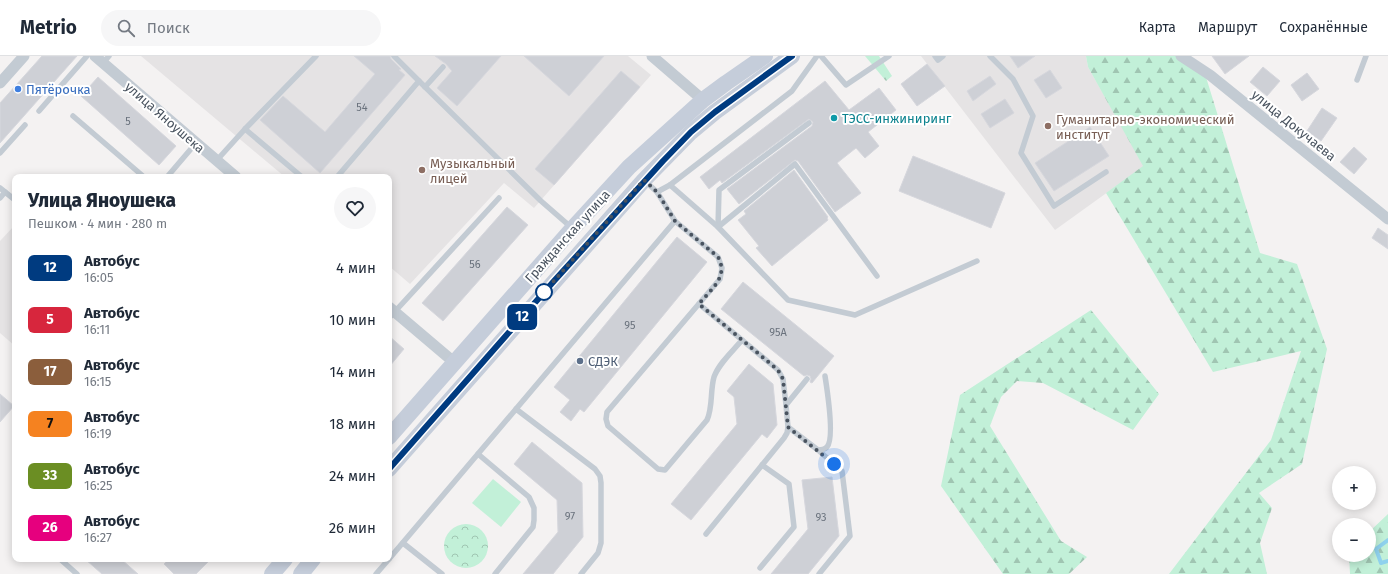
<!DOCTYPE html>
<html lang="ru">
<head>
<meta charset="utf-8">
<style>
  :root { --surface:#fff; --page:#f6f6f7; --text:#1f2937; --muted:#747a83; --line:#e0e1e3 }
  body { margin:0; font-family:"Fira Sans",sans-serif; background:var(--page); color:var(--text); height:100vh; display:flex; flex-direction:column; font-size:15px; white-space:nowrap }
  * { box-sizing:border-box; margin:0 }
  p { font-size:13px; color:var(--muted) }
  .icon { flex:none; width:22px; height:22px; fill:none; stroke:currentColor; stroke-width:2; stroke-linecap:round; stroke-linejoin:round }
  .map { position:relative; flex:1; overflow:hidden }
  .side { position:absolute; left:12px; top:118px; width:380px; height:388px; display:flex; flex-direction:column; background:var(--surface); border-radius:8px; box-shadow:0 2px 10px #0003 }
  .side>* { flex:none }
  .badge { padding:0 8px; border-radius:6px; font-size:14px; line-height:26px }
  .fabs { position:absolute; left:1332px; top:410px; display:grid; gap:8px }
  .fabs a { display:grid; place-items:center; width:44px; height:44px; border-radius:50%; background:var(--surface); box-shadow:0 2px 10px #0003; font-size:20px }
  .you { position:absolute; width:20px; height:20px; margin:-10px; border:3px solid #fff; border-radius:50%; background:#1a73e8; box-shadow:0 0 0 6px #1a73e833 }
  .map>.badge { position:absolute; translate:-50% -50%; box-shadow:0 0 0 2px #fff }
  .round { display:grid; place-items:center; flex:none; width:42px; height:42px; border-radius:21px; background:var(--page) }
  .head { display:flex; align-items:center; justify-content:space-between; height:68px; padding:0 16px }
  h1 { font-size:19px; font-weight:800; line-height:30px }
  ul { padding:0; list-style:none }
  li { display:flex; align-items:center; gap:12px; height:52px; padding:0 16px }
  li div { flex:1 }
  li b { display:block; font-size:15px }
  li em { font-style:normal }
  li .badge { min-width:44px; font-weight:700; text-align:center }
  header { display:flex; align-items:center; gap:24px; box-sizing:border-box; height:56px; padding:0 20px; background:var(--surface); border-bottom:1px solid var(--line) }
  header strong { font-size:19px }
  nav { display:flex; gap:22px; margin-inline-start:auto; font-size:14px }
  .search { width:280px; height:36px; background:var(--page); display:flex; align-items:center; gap:10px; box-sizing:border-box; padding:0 14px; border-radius:22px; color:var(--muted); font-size:15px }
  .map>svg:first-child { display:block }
</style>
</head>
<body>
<header>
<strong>Metrio</strong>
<div class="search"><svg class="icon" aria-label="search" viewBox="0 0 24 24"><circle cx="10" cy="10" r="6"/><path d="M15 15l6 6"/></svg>Поиск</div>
<nav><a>Карта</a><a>Маршрут</a><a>Сохранённые</a></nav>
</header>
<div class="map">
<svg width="1388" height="518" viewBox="0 0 1388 518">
  <defs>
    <pattern id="forest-firs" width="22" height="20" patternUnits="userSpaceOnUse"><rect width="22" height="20" fill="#c2f0d8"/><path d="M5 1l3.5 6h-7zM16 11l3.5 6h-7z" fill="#a0c5b2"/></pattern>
    <pattern id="park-crowns" width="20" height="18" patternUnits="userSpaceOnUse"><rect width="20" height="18" fill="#c2f0d8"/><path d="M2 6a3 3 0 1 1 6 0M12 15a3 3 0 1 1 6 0" fill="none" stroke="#a0c5b2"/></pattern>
  </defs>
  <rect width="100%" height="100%" fill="#f4f2f2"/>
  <g fill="#e5e3e4">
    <polygon points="141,0 628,0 651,19 534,152 504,127 410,228 389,210 389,121 285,121"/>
    <polygon points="921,0 1086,0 1088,11 1144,110 1055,174"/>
    <polygon points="15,169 15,290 0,277 0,185"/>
  </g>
  <polygon fill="#c2f0d8" points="493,423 521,446 501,471 472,447"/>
  <g fill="url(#forest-firs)">
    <polygon points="865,0 879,0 892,20 886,25"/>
    <polygon points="1086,0 1185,0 1206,21 1260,197 1297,208 1327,293 1302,408 1259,437 1272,452 1260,487 1267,518 1169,518 1271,384 1301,295 1213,316 1106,137 1143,110 1088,11"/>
    <polygon points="1091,254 1159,338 1133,374 1043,327 1017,325 1001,341 990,370 1061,485 1087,501 1069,518 1003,518 941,430 960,339"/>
    <polygon points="1388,458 1388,518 1350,518 1349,499 1369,499 1369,476"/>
  </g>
  <circle fill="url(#park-crowns)" cx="466" cy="490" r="22"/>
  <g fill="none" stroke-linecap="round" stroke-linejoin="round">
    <polyline stroke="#8fd1ed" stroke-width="4" points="1388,484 1376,493 1381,507 1388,505"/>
  </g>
  <g fill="#ced0d6" stroke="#d6d7dd">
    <polygon points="42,0 77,0 0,87 0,47"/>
    <polygon points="354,0 390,0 391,3 401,13 399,14 405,19 320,117 260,64 283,40 325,76 375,18"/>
    <polygon points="435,0 501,0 457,50 437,32 452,15 446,8"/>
    <polygon points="524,0 604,0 569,40"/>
    <polygon points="1010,0 1035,0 1018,12"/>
    <polygon points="1212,0 1249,0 1225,18"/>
    <polygon points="927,8 945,30 917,50 901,28"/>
    <polygon points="1263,11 1280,25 1267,40 1250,26"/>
    <polygon points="1050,14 1062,32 1046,42 1034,24"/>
    <polygon points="621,15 640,31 554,129 535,113"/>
    <polygon points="1307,17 1319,33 1302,45 1291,29"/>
    <polygon points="990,20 996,28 973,45 967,35"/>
    <polygon points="98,21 176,90 159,109 81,40"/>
    <polygon points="825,25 849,54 879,32 896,54 868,76 879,90 865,102 856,92 837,107 861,137 835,156 798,105 795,104 739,148 727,133 812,70 813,66 809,63 722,127 720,124 709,133 700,121"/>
    <polygon points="1005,43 1014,57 990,72 981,58"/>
    <polygon points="1322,52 1337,62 1321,85 1307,75"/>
    <polygon points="1090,71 1109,100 1054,135 1035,107"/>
    <polygon points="1354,91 1367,103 1354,118 1340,106"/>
    <polygon points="913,100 1005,137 991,172 899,135"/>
    <polygon points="794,114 828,161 827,162 828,164 772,210 756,192 759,190 738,164 746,158 744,155"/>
    <polygon points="507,151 528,169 443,265 422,247"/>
    <polygon points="1378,172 1388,179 1388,193 1372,182"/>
    <polygon points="677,181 707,206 584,356 580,353 571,365 560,356 570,344 554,331"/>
    <polygon points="743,226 834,300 812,327 810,326 811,323 810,320 807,319 804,320 721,253"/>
    <polygon points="389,280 404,293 389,311"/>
    <polygon points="749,308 773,328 777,369 767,382 762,378 691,464 671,448 737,368 734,341 727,335"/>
    <polygon points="0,338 14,350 0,366"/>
    <polygon points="532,386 582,427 583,481 553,518 523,518 558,476 557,444 514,408"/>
    <polygon points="832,421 839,480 808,518 771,518 808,473 802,424"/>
    <polygon points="85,503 121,503 138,518 102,518"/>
    <polygon points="169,503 211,503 196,518 174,518 164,508"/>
  </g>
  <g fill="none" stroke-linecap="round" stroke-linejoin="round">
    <g stroke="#c3cbd3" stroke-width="5.5">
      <polyline points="821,0 846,29 889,0"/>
      <polyline points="935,0 938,4 943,0"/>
      <polyline points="990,0 1013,23 1033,60 1021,97 1054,150 1106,116"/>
      <polyline points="103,7 109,0"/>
      <polyline points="1357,24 1366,0"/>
      <polyline points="419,25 541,145 572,172"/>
      <polyline points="425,31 443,11"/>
      <polyline points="39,55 87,0"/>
      <polyline points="73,60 144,121"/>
      <polyline points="809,67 719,134 718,171 788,244 855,259 977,205"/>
      <polyline points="245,73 302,121"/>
      <polyline points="0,97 25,69"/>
      <polyline points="217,104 245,73 316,0"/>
      <polyline points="167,121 196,87"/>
      <polyline points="337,121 419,25 394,0"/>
      <path d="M645 125 657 136 675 165 718 201 722 212 720 223 607 356 606 363 608 370 658 413 665 414 707 364C713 351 710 335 714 321 719 307 733 295 742 284"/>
      <polyline points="670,129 718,171 795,108 877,220"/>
      <polyline points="0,132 15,144"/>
      <polyline points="657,136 670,129 792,35 817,0"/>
      <polyline points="0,142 5,136"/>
      <polyline points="699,248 778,314 783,323 786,349 807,323"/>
      <polyline points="389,262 499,142"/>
      <polyline points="786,349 788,371"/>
      <polyline points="516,353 675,165"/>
      <polyline points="818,394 842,415 850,480 819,518"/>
      <polyline points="478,398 529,441 534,452 534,464 533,471 495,518"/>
      <path d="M706 478 784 382 787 377 788 371 818 394C821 394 824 394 827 391 835 382 827 333 825 320"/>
      <polyline points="403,487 442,518"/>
      <polyline points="60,503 77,518"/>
      <polyline points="389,503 516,353 595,413 600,420 601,427 601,487 598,497 581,518"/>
      <polyline points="760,512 794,471 789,428 762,409"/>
      <polyline points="376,518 389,503"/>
    </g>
    <g stroke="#c3cbd3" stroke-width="11">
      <polyline points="95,0 236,121"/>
      <polyline points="652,0 703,44"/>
      <polyline points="1181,0 1210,19 1388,163"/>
      <polyline points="0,27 24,0"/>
      <polyline points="389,251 455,307"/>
    </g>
    <g stroke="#c5cdda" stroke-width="16">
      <polyline points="389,381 572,173 629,111 703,44 726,27 765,0"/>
      <polyline points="389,413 644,124 691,76 715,56 792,0"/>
      <polyline points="272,518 285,503"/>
      <polyline points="301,518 313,503"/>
    </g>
  </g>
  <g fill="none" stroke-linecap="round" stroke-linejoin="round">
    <defs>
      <polyline id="line" points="389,413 554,225 663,105 691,76 715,56 792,0"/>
    </defs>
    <use href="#line" stroke="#fff" stroke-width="9"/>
    <use href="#line" stroke="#003b80" stroke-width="6"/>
    <path stroke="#49535f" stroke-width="4" stroke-dasharray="0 7.2" d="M544 236 644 124 657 136 675 165 718 201C729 221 711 233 699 248L778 314 783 323 788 371 834 408"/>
  </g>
  <circle fill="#3f7fe0" stroke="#fff" stroke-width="1.5" cx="18" cy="33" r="4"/>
  <circle fill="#0f9aa8" stroke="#fff" stroke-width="1.5" cx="834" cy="62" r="4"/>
  <g fill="#8d6e63" stroke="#fff" stroke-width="1.5">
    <circle cx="1048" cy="70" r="4"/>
    <circle cx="422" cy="114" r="4"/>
  </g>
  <circle fill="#fff" stroke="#003b80" stroke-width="2" cx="544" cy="236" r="8"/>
  <circle fill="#5c6f8a" stroke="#fff" stroke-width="1.5" cx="580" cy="305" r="4"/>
  <g text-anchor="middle" stroke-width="4" stroke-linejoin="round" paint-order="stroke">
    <g font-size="11" fill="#6a727d">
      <text x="362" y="55">54</text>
      <text x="128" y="69">5</text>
      <text x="475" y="212">56</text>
      <text x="630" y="273">95</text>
      <text x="778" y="280">95А</text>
      <text x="570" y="464">97</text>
      <text x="821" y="465">93</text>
    </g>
    <g font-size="13" fill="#366cbe" stroke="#fff" text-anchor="start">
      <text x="26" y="38">Пятёрочка</text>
    </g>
    <g font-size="13" fill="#49535f" stroke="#fff">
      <text transform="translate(165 61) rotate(41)" y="5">улица Яноушека</text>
      <text transform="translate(1294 69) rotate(39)" y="5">улица Докучаева</text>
      <text transform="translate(567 180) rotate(-48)" y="5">Гражданская улица</text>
    </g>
    <g font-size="13" fill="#0d838f" stroke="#fff" text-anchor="start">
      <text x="842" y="67">ТЭСС-инжиниринг</text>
    </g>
    <g font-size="13" fill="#785e54" stroke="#fff" text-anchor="start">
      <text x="1056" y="68">Гуманитарно-экономический<tspan x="1056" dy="15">институт</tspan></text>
      <text x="430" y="112">Музыкальный<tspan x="430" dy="15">лицей</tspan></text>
    </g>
    <g font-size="13" fill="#4e5e75" stroke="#fff" text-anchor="start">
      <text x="588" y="310">СДЭК</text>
    </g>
  </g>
</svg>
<div class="fabs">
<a>+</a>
<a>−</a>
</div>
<div class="you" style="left:834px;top:408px"></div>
<b class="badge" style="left:522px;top:261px;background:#003b80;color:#fff">12</b>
<section class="side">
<div class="head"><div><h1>Улица Яноушека</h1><p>Пешком · 4 мин · 280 m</p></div><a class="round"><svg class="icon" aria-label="heart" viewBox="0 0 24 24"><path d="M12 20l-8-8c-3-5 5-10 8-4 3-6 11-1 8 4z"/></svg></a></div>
<ul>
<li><span class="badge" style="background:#003b80;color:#fff">12</span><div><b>Автобус</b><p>16:05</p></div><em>4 мин</em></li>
<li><span class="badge" style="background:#d7263d;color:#fff">5</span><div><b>Автобус</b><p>16:11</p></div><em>10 мин</em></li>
<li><span class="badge" style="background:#8b5e3c;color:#fff">17</span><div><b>Автобус</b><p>16:15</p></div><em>14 мин</em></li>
<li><span class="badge" style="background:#f58220;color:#111">7</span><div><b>Автобус</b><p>16:19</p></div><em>18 мин</em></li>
<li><span class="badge" style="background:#6b8e23;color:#fff">33</span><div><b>Автобус</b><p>16:25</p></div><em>24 мин</em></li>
<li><span class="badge" style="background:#e6007e;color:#fff">26</span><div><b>Автобус</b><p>16:27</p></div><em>26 мин</em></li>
</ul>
</section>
</div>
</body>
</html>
